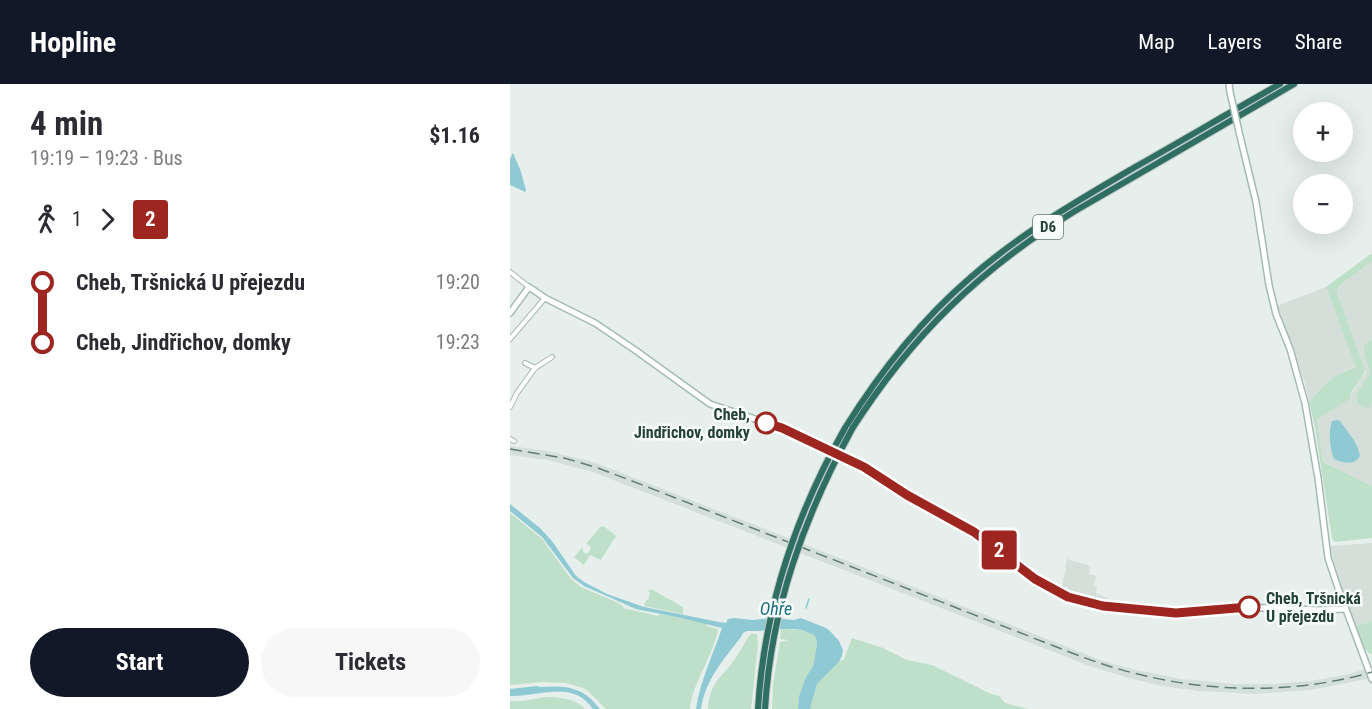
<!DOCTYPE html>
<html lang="en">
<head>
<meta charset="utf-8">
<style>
  :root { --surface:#fff; --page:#f7f7f7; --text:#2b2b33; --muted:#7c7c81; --accent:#111827 }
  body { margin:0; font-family:"Roboto Condensed",sans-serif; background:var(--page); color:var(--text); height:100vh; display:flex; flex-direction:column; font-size:22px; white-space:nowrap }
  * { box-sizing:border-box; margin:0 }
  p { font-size:20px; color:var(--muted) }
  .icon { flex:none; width:33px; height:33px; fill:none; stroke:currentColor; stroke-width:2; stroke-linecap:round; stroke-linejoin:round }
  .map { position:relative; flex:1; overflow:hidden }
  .details { display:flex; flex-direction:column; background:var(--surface); width:510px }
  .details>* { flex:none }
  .badge { padding:0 12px; border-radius:4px; font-size:21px; line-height:39px }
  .buttons { position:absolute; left:783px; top:18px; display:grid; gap:12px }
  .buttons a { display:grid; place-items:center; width:60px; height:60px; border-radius:50%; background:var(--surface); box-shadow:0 6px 24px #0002; font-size:30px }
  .map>.badge { position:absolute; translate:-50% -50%; box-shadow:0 0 0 3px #fff }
  .legs { display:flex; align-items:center; gap:9px; height:66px; padding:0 30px; font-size:20px }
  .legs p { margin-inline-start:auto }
  .head { display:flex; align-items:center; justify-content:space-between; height:102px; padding:0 30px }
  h1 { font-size:33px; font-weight:700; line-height:45px }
  .primary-button { display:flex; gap:12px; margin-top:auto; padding:12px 30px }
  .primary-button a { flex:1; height:69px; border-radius:36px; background:var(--accent); color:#fff; font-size:24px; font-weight:700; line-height:69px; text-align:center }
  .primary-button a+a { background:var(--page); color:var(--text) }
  ul { padding:0 30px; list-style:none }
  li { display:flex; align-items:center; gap:21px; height:60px; font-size:22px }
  li i { display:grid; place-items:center; width:9px; height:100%; margin:0 8px; background:currentColor }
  li i::after { content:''; width:15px; height:15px; margin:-8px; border:4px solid; border-radius:50%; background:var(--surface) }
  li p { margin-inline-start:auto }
  li:first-child i { background:linear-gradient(#0000 50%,currentColor 0) }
  li:last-child i { background:linear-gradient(currentColor 50%,#0000 0) }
  header { display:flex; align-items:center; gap:36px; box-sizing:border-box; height:84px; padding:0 30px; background:var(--accent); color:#fff }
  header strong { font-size:28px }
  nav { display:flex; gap:33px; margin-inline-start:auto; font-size:21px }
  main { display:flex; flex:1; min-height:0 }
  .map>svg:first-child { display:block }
</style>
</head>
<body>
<header>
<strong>Hopline</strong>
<nav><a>Map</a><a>Layers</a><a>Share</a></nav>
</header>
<main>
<section class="details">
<div class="head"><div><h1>4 min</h1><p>19:19 – 19:23 · Bus</p></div><b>$1.16</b></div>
<div class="legs"><svg class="icon" aria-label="walk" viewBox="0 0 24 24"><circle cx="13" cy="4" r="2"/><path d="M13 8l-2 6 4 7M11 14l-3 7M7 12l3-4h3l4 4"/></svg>1<svg class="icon" aria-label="forward" viewBox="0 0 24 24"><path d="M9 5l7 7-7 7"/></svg><b class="badge" style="background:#9e2621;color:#fff">2</b></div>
<ul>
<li><i style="color:#9e2621"></i><b>Cheb, Tršnická U přejezdu</b><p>19:20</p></li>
<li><i style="color:#9e2621"></i><b>Cheb, Jindřichov, domky</b><p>19:23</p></li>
</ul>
<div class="primary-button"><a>Start</a><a>Tickets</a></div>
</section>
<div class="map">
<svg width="862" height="625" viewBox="0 0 862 625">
  <rect width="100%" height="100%" fill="#e6efeb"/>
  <g fill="#d4dfda">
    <polygon points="862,177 862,402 813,378 807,336 840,312 856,288 827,208 828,203"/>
    <polygon points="816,203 847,284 834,287 820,296 803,315 799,318 795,299 767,222"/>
    <polygon points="0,362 38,367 86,379 547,559 593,577 622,585 671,595 726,600 763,600 800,597 834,591 862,584 862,594 801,606 744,610 689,607 652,602 619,594 577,581 83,388 37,376 0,371"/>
    <polygon points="862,459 862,537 846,542 827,491 820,462"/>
    <polygon points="557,475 580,482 579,490 586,492 584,502 587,503 586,509 599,515 595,518 575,513 551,504 556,485 555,484"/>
  </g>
  <g fill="#bfe0c8">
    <path d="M862 169V177L828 203 827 208 855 286C852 297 841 304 839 316L836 317 807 336 813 378 862 402V454L825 458 822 454 805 343 799 318C803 315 805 311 809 307 821 294 829 288 846 284L816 203Z"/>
    <path d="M862 255V318L861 322C853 327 847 320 846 311L860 289 854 267 855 260Z"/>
    <path d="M0 429 32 455 61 495 71 503 106 518 113 522V524L148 532 151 530 195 539 197 540V542L208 545C204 571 182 599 180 625H96L76 605 56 599 33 598 0 601Z"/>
    <polygon points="91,442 95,443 106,452 91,476 80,471 74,481 64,473 73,463 73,468 77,470 81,464 79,461 76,460"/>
    <polygon points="141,505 173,523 173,530 134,522 136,516 138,516 140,509 138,507"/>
    <path d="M862 537V571C852 566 850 552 846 542Z"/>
    <polygon points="271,545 292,546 304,551 306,554 307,561 303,582 296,593 289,612 288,625 262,625 263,600 270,558 278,556 270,555"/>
    <path d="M241 550H247L248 561 241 625H198C200 597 211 595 225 575 231 567 234 558 241 550Z"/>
    <polygon points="342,554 373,564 397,576 422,581 479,609 489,612 495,619 519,625 300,625 307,600 329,578 334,575"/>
    <path d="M36 613C49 613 65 614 75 625H0V617H13Z"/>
  </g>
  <g fill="#8ec9d4">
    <polygon points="3,69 10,85 16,106 15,108 0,101 0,75"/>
    <path d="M827 336 830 337 843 355 848 364 850 372C844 382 834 379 824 375 820 365 818 348 822 337Z"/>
    <path d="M0 420 30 444 42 457 66 492 74 498 97 510 134 523 209 538 216 539 218 535 224 534 243 536 262 534 284 536 291 534 316 544 320 547 329 557 333 566 332 572 329 578 307 600 300 625H288L289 612 296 593 303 582 307 561 306 554 304 551 292 546 285 545H260L251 547H237L233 549 231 553C214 575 195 596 191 625H186C190 597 203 571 212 544L171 534 126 525 74 502 63 494 32 453 0 427Z"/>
    <path d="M27 602 30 603C56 601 74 603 90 625H83C62 595 29 613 0 612V605Z"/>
  </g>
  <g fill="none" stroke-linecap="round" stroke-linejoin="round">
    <polyline stroke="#8ec9d4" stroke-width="1.5" points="296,524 299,515"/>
    <defs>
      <g id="street">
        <polyline points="0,188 19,203"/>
        <polyline points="0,255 35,214"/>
        <polyline points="15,279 25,284"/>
        <polyline points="0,323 7,309 25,284 42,273"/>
        <polyline points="0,355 4,357"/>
      </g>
      <g id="secondary">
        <polyline points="719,0 720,8"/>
        <polyline points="730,52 746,118 759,201 766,230 780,265 795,319 808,394 818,474 828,504 862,595"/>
        <polyline points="0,229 19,203 35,214 85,239 125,266 200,320 272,344 354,383 397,411 464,448 525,495 558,513 593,522 666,529 733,523 810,526 835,525"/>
      </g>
      <g id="highway">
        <path d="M335 344C370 288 410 237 460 194 511 149 569 116 627 82 675 55 722 27 770 0"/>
        <path d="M342 345C402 251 470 185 565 127L784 0"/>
      </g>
    </defs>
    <use href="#street" stroke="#a8b8b2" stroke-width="6"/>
    <use href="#secondary" stroke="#a4bbb3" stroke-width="8"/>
    <use href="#highway" stroke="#c2cac8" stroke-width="8"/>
    <use href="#street" stroke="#fff" stroke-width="4"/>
    <use href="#secondary" stroke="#fff" stroke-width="5"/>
    <use href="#highway" stroke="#2f6f62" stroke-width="6"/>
    <path stroke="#5f7d75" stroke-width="1.5" stroke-dasharray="12 6" stroke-linecap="butt" d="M0 365 54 374 85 383 117 395 544 562C574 574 604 585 636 592 708 609 790 609 862 588"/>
    <defs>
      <polyline id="secondary-bridge" points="720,8 730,52"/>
      <g id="highway-bridge">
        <path d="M248 625C254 525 286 430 335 344"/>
        <path d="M255 625C261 524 294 433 342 345"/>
      </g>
    </defs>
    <use href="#secondary-bridge" stroke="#a4bbb3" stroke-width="8" stroke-linecap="butt"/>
    <use href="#highway-bridge" stroke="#c2cac8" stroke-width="8" stroke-linecap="butt"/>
    <use href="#secondary-bridge" stroke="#fff" stroke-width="5"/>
    <use href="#highway-bridge" stroke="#2f6f62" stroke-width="6"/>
  </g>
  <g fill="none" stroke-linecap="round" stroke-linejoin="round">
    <defs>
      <polyline id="line-1" points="256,339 272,344 354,383 397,411 464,448 525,495 558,513 593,522 666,529 739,523"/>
    </defs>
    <use href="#line-1" stroke="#fff" stroke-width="14"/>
    <use href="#line-1" stroke="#9e2621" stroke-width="9"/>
  </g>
  <g fill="#fff" stroke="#9e2621" stroke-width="3">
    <circle cx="256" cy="339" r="10"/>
    <circle cx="739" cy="523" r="10"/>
  </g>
  <g text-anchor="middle" stroke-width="5" stroke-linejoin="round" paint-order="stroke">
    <rect fill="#f7fbf9" stroke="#637a73" stroke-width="1.5" x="523" y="131" width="30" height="24" rx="4.5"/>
    <g font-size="15" font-weight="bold" fill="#24423a">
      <text x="538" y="148">D6</text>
    </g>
    <g font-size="16" font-weight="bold" fill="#24423a" stroke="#f7fbf9" text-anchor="end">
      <text x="240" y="336">Cheb,<tspan x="240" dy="18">Jindřichov, domky</tspan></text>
      <text x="756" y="520" text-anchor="start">Cheb, Tršnická<tspan x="756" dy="18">U přejezdu</tspan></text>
    </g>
    <g font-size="18" font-style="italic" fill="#1c6f80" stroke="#f7fbf9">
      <text x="266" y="531">Ohře</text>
    </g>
  </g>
</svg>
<div class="buttons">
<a>+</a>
<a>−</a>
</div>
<b class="badge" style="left:489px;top:466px;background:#9e2621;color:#fff">2</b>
</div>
</main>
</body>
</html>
